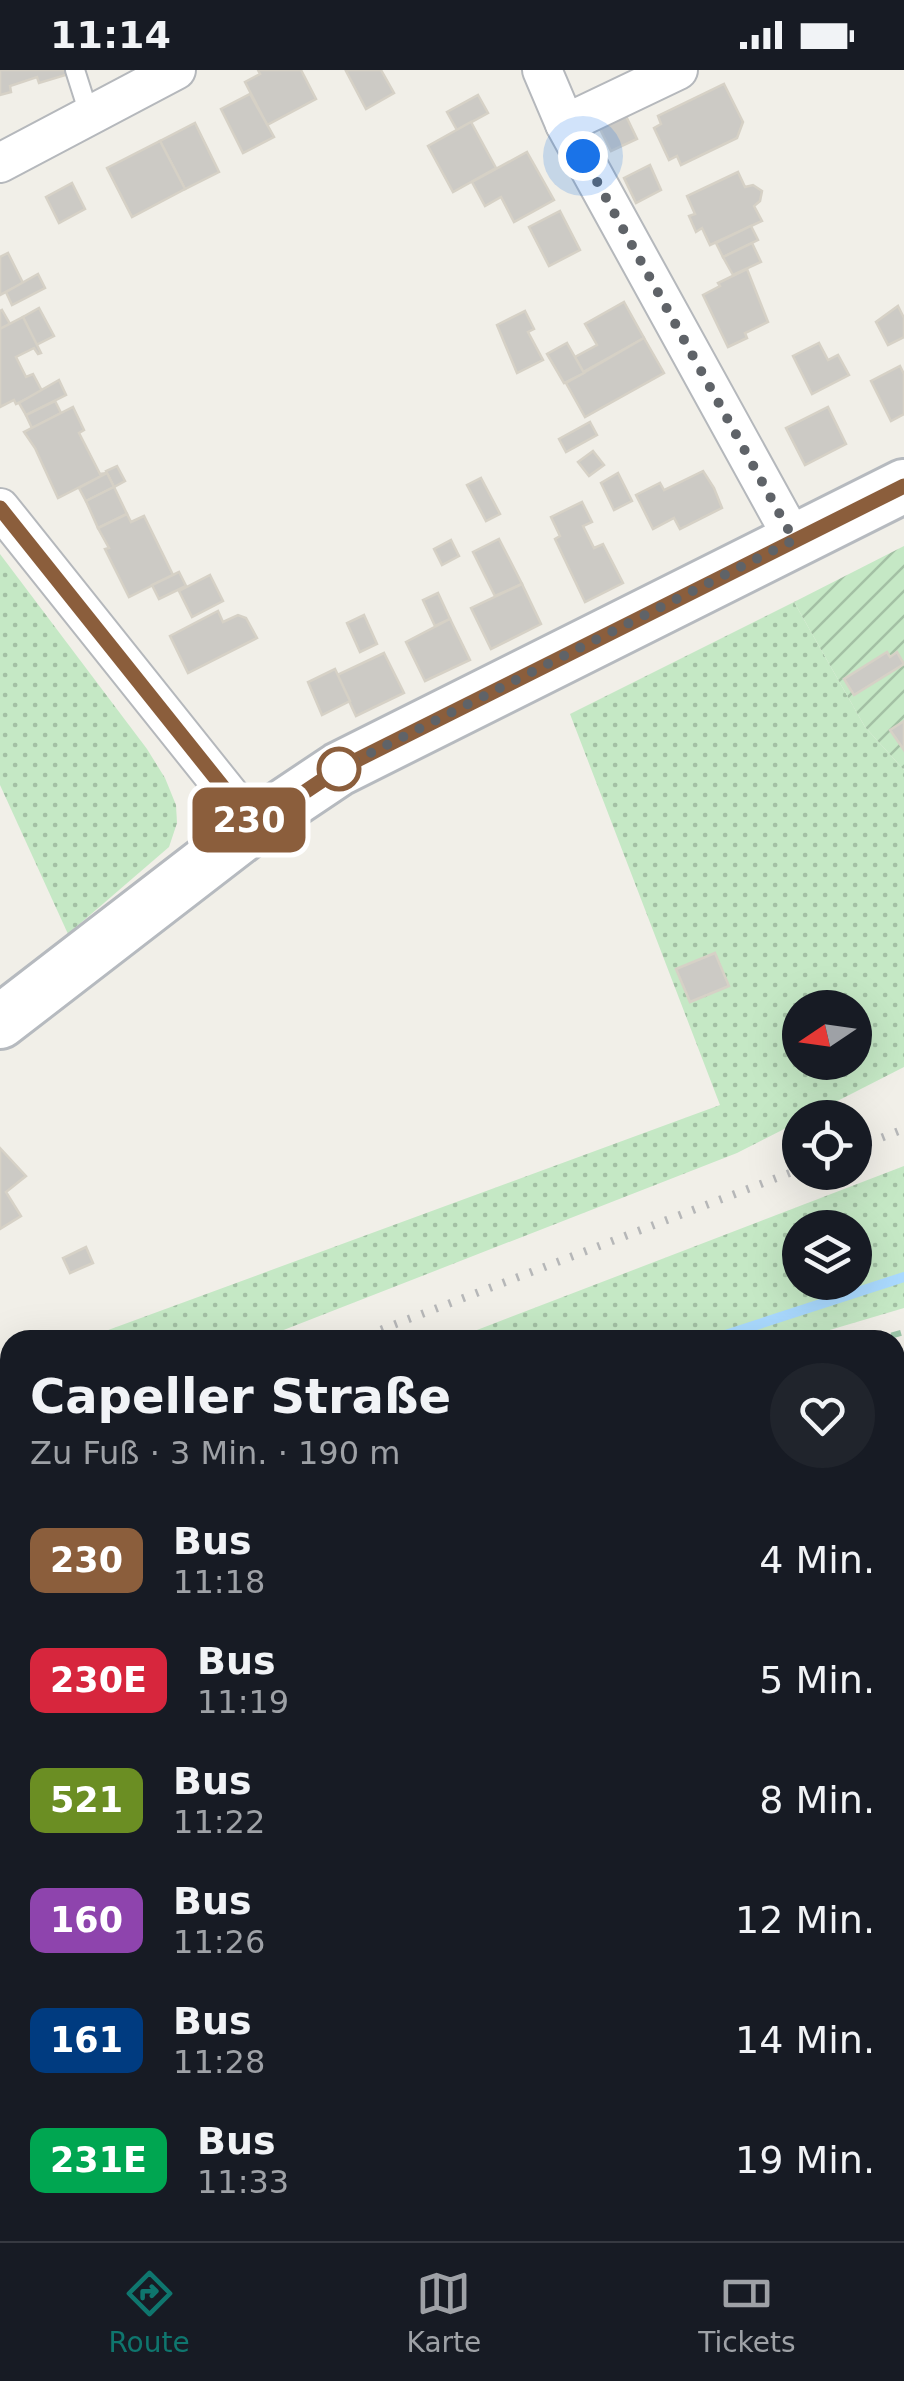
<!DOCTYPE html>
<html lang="de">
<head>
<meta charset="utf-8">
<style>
  :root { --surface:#171b24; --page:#20242c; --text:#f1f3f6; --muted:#9ea1a6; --line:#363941; --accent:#0f766e }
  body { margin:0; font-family:"DejaVu Sans",sans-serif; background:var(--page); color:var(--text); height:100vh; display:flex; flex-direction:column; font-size:38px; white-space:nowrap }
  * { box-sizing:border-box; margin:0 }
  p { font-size:32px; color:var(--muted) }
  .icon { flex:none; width:55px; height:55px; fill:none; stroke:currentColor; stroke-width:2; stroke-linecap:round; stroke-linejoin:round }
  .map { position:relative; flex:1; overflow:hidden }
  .panel { position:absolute; left:0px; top:1260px; width:905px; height:912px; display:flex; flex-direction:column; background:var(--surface); border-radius:30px 30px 0 0; box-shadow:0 10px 40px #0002 }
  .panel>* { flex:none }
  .badge { padding:0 20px; border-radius:15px; font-size:35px; line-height:65px }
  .needle { width:65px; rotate:257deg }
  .fabs { position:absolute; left:782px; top:920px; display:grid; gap:20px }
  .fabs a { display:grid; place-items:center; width:90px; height:90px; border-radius:50%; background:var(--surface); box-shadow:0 10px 40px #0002; font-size:50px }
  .you { position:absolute; width:50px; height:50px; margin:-25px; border:8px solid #fff; border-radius:50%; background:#1a73e8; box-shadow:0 0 0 15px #1a73e833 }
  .map>.badge { position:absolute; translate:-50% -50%; box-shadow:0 0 0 5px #fff }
  .round { display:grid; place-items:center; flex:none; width:105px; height:105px; border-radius:52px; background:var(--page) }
  .head { display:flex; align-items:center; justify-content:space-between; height:170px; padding:0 30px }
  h1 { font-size:48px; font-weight:700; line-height:75px }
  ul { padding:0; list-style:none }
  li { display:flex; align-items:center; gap:30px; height:120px; padding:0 30px }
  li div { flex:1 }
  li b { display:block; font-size:38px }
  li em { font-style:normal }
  li .badge { min-width:110px; font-weight:700; text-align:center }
  .status { display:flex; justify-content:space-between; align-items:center; height:70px; padding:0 50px; background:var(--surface); direction:ltr }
  .status svg { height:28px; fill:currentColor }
  .tab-bar { display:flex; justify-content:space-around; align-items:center; height:140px; border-top:2px solid var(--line); background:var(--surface); font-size:28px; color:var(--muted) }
  .tab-bar a { display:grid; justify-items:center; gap:5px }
  .tab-bar .on { color:var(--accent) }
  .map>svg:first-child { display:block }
</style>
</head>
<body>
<div class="status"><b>11:14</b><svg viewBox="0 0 49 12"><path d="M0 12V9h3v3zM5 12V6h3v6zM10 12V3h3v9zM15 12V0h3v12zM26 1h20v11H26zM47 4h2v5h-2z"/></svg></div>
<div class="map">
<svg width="904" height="2171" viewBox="0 0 904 2171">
  <defs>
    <pattern id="grass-dots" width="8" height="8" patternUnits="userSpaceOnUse" patternTransform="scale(2.5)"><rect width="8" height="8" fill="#c5e8c5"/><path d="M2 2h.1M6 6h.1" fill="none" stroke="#a3c0a4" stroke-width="1.8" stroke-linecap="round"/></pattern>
    <pattern id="forest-firs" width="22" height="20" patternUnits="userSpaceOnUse" patternTransform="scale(2.5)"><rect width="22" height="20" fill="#c5e8c5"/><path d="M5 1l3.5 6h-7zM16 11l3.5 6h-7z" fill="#a3c0a4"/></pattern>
    <pattern id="garden-furrows" width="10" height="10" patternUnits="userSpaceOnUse" patternTransform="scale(2.5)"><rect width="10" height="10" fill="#c5e8c5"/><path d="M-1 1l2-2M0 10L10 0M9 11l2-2" fill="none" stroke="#a3c0a4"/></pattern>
  </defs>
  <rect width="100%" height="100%" fill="#f1efe8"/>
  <g fill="url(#grass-dots)" fill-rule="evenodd">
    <polygon points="0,484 147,679 165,708 176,735 177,753 169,777 68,864 0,715"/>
    <path d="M794 532 865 657 904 700V997L806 1047 800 1048V1051L737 1083 258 1270H81L720 1035 570 644ZM800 938H855V992H800Z"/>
    <path d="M904 1096V1238L796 1270H451ZM800 1158H855V1212H800Z"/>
    <polygon points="10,1299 10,1367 0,1370 0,1303"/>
    <polygon points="10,1437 10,1532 0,1536 0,1441"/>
  </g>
  <polygon fill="url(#forest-firs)" points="904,1295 904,2171 0,2171 0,1586 10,1582 10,2162 895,2162 895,1298"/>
  <polygon fill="url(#garden-furrows)" points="904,476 904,700 865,657 794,532"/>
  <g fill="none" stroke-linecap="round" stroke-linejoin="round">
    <polyline stroke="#aadaff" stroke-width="10" points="710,1270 904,1207"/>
  </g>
  <g fill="#cccac5" stroke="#d6d1c6" stroke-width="2.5">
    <polygon points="0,0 68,0 69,4 39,13 37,7 10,16 11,22 0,25"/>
    <polygon points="258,0 301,0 316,29 267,55 245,12 260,4"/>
    <polygon points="349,0 381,0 394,23 366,39 346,1"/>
    <polygon points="724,14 743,52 737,68 681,95 677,86 669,90 654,58 661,54 658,46"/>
    <polygon points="250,24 274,67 243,83 221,39"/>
    <polygon points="478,25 488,43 457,60 447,42"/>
    <polygon points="625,44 637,69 611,81 599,57"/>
    <polygon points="471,52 496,98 453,122 428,76"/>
    <polygon points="195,53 219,102 185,119 160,71"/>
    <polygon points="160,71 185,119 132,147 107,98"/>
    <polygon points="527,82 554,130 514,152 501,127 485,136 472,112"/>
    <polygon points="650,95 661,120 636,133 624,108"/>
    <polygon points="738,102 745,117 753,115 762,121 760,131 754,136 762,151 710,175 702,158 696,162 689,146 695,144 687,126"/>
    <polygon points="72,113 85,139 59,153 46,127"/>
    <polygon points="560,141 580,180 549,196 529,157"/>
    <polygon points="751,156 758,170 723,187 716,173"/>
    <polygon points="752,173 761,192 733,205 723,187"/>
    <polygon points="8,183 23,213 0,225 0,187"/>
    <polygon points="747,199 768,252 745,263 747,268 728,277 703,225 720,216 718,213"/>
    <polygon points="38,204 45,218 12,235 6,222"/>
    <polygon points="624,232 644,268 583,302 575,287 597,275 585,254"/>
    <polygon points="898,236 904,248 904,267 888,275 876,252"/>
    <polygon points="39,238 54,266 36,275 23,247"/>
    <polygon points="2,240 10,254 0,259 0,241"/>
    <polygon points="525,241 534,259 528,262 543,290 517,303 497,255"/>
    <polygon points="23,247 41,283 38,284 34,278 16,287 26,307 33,304 42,321 16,334 14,330 0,337 0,259"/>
    <polygon points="644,268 664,303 585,347 566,313"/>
    <polygon points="567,273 584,303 564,313 547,284"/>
    <polygon points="819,273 828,290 838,285 849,305 812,324 793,286"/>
    <polygon points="900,296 904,304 904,344 891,351 871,311"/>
    <polygon points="59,310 66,325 26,345 19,333"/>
    <polygon points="55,331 61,343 32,358 26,345"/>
    <polygon points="73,337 84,360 79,363 100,404 107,403 58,428 35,378 24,362"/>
    <polygon points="828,337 846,374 805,395 786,358"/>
    <polygon points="590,352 597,365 566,382 559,369"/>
    <polygon points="593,381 604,395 589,406 578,392"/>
    <polygon points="117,396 125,411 114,417 106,401"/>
    <polygon points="703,401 714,418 722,438 680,459 674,448 653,459 636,425 660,413 664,420"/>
    <polygon points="107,403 114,417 86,431 79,418"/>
    <polygon points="618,403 632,431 614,440 601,413"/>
    <polygon points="481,408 500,444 486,451 467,415"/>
    <polygon points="114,417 127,444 98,458 86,431"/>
    <polygon points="582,432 592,452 583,456 594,478 603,474 623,513 585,532 555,469 560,466 551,447"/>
    <polygon points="127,444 131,452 144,446 173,505 129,527 105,479 109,478 98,458"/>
    <polygon points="499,469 522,514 495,526 473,482"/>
    <polygon points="451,470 459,486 442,495 434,479"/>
    <polygon points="179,502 186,516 159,529 152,515"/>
    <polygon points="210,505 223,531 192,547 179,521"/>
    <polygon points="522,514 541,554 491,579 471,538"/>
    <polygon points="438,523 450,549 435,556 423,530"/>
    <polygon points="218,541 223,552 238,545 246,548 257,568 188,603 170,566"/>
    <polygon points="364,545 377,574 360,582 347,553"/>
    <polygon points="450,549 470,590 425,611 406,572"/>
    <polygon points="887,582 890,587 897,582 904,594 854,625 844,609"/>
    <polygon points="384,583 404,623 356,646 337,605"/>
    <polygon points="335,599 350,631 322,645 308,612"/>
    <polygon points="904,651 904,680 890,660"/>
    <polygon points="715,883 729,916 690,932 676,899"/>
    <polygon points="0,1078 26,1106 6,1122 21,1146 0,1159"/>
    <polygon points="86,1177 93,1193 70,1203 63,1188"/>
  </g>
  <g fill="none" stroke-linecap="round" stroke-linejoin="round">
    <defs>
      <polyline id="lane" points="75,0 90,47"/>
      <g id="street">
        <polyline points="542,0 565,54 794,470"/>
        <polyline points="565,54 678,0"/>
        <polyline points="0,93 176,0"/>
        <polyline points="0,438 254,756"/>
      </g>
      <polyline id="secondary" points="0,952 254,756 339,699 904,416"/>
    </defs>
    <use href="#lane" stroke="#b5b8bc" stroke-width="22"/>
    <use href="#street" stroke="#b5b8bc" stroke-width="42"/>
    <use href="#secondary" stroke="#b6babf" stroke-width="58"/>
    <g stroke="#9cc7a9" stroke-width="6" stroke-dasharray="10 5" stroke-linecap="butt">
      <polyline points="877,1270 904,1262"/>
      <polyline points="895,1469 904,1480"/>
      <polyline points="0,1560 10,1557"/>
      <polyline points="264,2162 267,2171"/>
      <polyline points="727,2162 730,2171"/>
    </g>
    <use href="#lane" stroke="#fff" stroke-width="18"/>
    <use href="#street" stroke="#fff" stroke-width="38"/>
    <use href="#secondary" stroke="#fff" stroke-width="52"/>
    <g stroke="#b6b7b8" stroke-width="8" stroke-dasharray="2.5 12" stroke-linecap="butt">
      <polyline points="855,1078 904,1059"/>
      <polyline points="354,1270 800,1099"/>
      <polyline points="0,1404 10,1400"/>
    </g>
  </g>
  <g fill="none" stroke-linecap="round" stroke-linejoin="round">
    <defs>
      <polyline id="line" points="0,438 254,756 339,699 904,416"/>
    </defs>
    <use href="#line" stroke="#fff" stroke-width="22"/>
    <use href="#line" stroke="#8b5e3c" stroke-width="15"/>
    <polyline stroke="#5f6368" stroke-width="10" stroke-dasharray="0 18" points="339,699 794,470 583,86"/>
  </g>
  <circle fill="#fff" stroke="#8b5e3c" stroke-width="5" cx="339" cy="699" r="20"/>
</svg>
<div class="fabs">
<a><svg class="needle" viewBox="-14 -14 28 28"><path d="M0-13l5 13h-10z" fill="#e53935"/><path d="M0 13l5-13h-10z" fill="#9ea1a6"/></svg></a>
<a><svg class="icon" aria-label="locate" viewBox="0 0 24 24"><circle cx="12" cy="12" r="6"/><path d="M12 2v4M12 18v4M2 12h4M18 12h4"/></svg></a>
<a><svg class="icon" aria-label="layers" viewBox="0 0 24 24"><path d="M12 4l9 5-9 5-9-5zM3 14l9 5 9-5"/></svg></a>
</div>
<div class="you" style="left:583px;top:86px"></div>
<b class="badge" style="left:249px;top:750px;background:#8b5e3c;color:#fff">230</b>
<section class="panel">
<div class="head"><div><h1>Capeller Straße</h1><p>Zu Fuß · 3 Min. · 190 m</p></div><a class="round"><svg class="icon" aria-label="heart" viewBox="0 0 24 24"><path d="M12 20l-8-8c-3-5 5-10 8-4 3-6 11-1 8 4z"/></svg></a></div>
<ul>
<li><span class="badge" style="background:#8b5e3c;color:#fff">230</span><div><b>Bus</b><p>11:18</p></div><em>4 Min.</em></li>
<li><span class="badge" style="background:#d7263d;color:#fff">230E</span><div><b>Bus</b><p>11:19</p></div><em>5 Min.</em></li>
<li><span class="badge" style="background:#6b8e23;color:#fff">521</span><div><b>Bus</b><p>11:22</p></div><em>8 Min.</em></li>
<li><span class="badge" style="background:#8e44ad;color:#fff">160</span><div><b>Bus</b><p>11:26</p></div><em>12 Min.</em></li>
<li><span class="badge" style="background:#003b80;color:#fff">161</span><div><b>Bus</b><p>11:28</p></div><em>14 Min.</em></li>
<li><span class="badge" style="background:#00a651;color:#fff">231E</span><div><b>Bus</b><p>11:33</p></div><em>19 Min.</em></li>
</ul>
</section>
</div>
<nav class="tab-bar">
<a class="on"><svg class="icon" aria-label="directions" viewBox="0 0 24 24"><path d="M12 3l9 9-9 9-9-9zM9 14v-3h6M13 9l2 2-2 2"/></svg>Route</a>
<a><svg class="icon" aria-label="map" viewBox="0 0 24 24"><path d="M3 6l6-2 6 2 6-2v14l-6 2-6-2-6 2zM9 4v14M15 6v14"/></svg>Karte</a>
<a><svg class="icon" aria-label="tickets" viewBox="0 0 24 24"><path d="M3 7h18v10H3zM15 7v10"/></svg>Tickets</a>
</nav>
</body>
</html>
